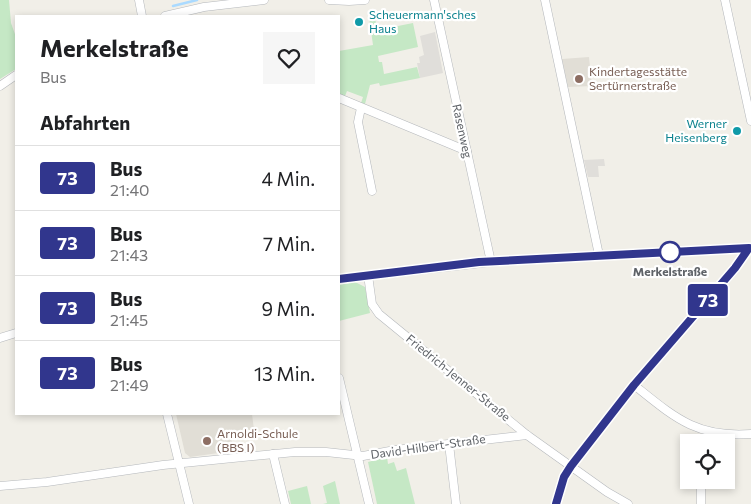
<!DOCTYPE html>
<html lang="de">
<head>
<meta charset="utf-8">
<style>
  :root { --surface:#fff; --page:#f6f6f6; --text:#202124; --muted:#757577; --line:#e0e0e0 }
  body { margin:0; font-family:Commissioner,sans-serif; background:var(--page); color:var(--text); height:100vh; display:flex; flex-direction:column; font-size:19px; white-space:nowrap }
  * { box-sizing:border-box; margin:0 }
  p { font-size:16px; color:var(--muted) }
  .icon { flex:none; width:28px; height:28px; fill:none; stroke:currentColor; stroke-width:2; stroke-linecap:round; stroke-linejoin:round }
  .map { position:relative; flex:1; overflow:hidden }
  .side { position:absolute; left:15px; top:15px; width:325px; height:400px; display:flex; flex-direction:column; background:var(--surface); border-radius:0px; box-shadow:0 2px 8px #0003 }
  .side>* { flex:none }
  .badge { padding:0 10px; border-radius:4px; font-size:18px; line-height:32px }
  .fabs { position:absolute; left:680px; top:434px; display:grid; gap:10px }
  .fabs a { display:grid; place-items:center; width:55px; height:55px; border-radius:0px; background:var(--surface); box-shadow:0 2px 8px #0003; font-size:25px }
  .map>.badge { position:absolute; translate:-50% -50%; box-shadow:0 0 0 2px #fff }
  h2 { padding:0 25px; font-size:19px; line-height:45px }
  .round { display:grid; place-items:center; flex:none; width:52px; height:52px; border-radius:0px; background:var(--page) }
  .summary { display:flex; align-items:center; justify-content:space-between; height:85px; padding:0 25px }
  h1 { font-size:24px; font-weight:700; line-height:38px }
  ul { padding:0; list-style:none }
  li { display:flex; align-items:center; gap:15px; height:65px; padding:0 25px; border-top:1px solid var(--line) }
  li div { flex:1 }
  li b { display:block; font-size:19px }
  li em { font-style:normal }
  li .badge { min-width:55px; font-weight:700; text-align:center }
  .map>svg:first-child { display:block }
</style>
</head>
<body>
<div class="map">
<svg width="751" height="504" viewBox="0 0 751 504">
  <rect width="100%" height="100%" fill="#f1efe8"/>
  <g fill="#e0deda">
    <polygon points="435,32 443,73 420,78 417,63 420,63 419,57 424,55 420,36"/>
    <polygon points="604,159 605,166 598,166 599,177 588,177 584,160"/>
  </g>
  <g fill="#e1ded6">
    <polygon points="589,57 592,86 568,87 562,59"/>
    <polygon points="176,414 252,414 254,430 231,432 233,451 190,457 185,453"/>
  </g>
  <g fill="#c5e8c5">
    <polygon points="0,0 9,0 11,23 16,37 16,69 0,79"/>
    <polygon points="374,15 378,30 413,23 418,47 378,56 379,62 382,62 384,74 417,67 420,78 380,86 379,83 370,85 365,104 361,103 363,97 347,91 345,96 339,94 339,51 373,45 369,17"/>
    <polygon points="355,282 365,287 370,313 339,321 339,285"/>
    <polygon points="387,457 388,464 394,462 397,471 406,468 415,504 377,504 368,462"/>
    <polygon points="335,481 340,504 323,504 327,503 323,486"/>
    <polygon points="307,486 311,504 291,504 288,491"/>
  </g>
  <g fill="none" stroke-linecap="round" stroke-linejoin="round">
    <polyline stroke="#aadaff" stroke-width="2.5" points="173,6 197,0"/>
    <defs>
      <g id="minor">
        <polyline points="139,0 142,16"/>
        <polyline points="329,0 349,1 365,0"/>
        <polyline points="434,0 491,262"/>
        <polyline points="545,0 599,255"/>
        <polyline points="725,0 751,121"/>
        <polyline points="165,16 204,7 264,0"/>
        <polyline points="0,86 16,75"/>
        <polyline points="339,98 467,151"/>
        <polyline points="361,108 358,122 372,191"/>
        <polyline points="368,275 372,304 379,314 527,435 607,492 628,504"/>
        <polyline points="339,279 491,262 751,248"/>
        <polyline points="0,338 16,333"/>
        <polyline points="339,378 369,504"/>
        <path d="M634 385C674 417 696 438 751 434"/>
        <polyline points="167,414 189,504"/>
        <polyline points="449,444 456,504"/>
        <polyline points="273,454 285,504"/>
        <polyline points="0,486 47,482 163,465 295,452 326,452 363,456 395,450 527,435"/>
        <polyline points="556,504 564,477 571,467 634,385 735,269 749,248"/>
        <polyline points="701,504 701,480"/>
      </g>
    </defs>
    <use href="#minor" stroke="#b5b8bc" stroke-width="9"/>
    <use href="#minor" stroke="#fff" stroke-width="8"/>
  </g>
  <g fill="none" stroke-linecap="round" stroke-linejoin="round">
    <defs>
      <polyline id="line" points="339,279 479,262 749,248 735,268 634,385 571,466 564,477 556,504"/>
    </defs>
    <use href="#line" stroke="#fff" stroke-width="11"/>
    <use href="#line" stroke="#31368d" stroke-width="8"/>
  </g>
  <g fill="#0f9aa8" stroke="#fff" stroke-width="2">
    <circle cx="359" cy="22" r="5"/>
    <circle cx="737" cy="131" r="5"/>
  </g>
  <g fill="#8d6e63" stroke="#fff" stroke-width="2">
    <circle cx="579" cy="79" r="5"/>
    <circle cx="207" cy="441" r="5"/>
  </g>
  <circle fill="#fff" stroke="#31368d" stroke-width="2.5" cx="670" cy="252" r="10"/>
  <g text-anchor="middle" stroke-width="4.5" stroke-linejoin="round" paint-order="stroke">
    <g font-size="12" fill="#0d838f" stroke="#fff" text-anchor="start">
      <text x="369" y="19">Scheuermann'sches<tspan x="369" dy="14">Haus</tspan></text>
      <text x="727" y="128" text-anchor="end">Werner<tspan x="727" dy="14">Heisenberg</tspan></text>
    </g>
    <g font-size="12" fill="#785e54" stroke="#fff" text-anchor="start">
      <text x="589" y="76">Kindertagesstätte<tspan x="589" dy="14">Sertürnerstraße</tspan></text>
      <text x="217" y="438">Arnoldi-Schule<tspan x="217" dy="14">(BBS I)</tspan></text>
    </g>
    <g font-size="12" fill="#5f6368" stroke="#fff">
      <text transform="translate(462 131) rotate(78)" y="4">Rasenweg</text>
      <text transform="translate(458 378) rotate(39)" y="4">Friedrich-Jenner-Straße</text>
      <text transform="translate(428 447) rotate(-8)" y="4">David-Hilbert-Straße</text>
    </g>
    <g font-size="12" font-weight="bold" fill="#5f6368" stroke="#fff">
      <text x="670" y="276">Merkelstraße</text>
    </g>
  </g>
</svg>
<div class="fabs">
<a><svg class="icon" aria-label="locate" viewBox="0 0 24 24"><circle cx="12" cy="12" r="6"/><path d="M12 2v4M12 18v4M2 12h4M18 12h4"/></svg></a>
</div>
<b class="badge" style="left:708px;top:300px;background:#31368d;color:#fff">73</b>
<section class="side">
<div class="summary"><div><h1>Merkelstraße</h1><p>Bus</p></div><a class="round"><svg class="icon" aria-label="heart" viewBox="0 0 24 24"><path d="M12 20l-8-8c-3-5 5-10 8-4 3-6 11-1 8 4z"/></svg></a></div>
<h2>Abfahrten</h2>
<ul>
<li><span class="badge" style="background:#31368d;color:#fff">73</span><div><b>Bus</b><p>21:40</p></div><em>4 Min.</em></li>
<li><span class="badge" style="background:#31368d;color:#fff">73</span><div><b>Bus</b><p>21:43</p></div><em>7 Min.</em></li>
<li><span class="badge" style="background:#31368d;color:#fff">73</span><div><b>Bus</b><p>21:45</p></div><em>9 Min.</em></li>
<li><span class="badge" style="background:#31368d;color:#fff">73</span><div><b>Bus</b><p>21:49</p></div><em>13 Min.</em></li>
</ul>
</section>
</div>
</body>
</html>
